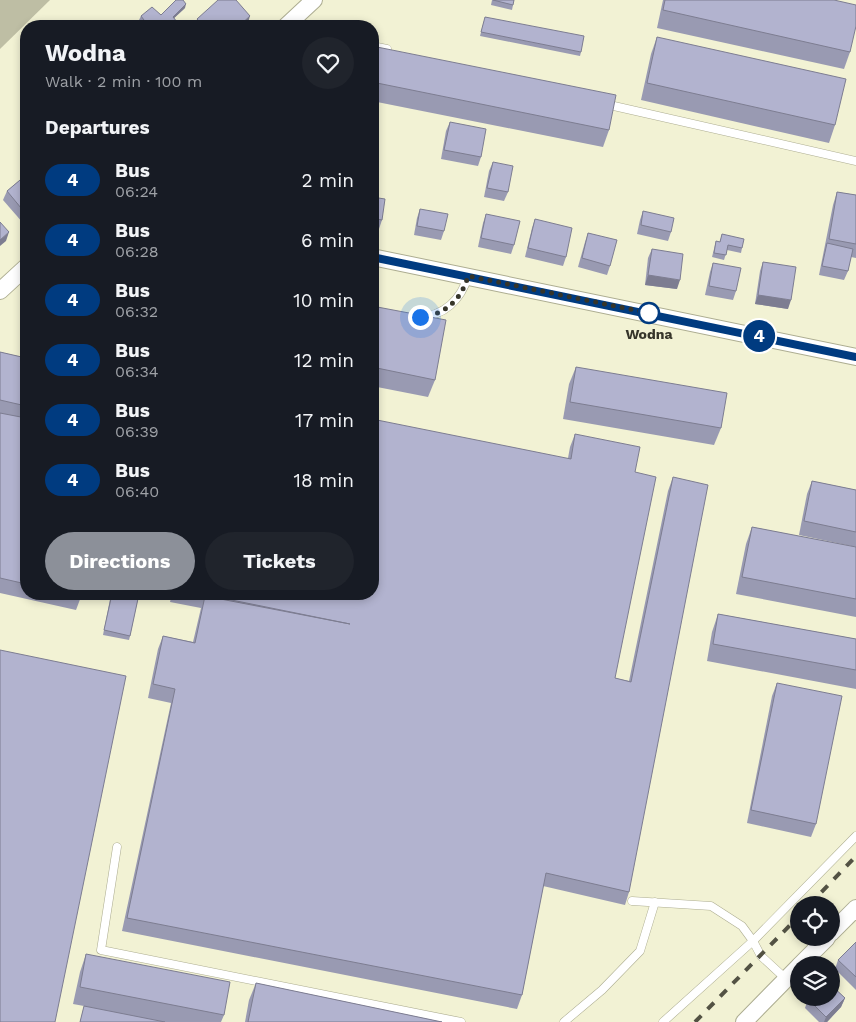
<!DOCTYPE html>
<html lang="en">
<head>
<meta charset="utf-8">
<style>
  :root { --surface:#171b24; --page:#20242c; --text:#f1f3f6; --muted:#9ea1a6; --accent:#8c9099 }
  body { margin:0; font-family:"Work Sans",sans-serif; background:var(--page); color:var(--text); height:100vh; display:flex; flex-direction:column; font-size:19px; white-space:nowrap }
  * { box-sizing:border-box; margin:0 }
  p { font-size:16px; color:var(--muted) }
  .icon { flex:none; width:28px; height:28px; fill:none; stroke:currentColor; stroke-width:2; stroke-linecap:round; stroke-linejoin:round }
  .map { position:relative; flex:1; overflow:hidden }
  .sheet { position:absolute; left:20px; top:20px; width:359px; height:580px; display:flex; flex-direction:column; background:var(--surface); border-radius:20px; box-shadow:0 2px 8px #0003 }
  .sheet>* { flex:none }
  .badge { padding:0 10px; border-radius:16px; font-size:18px; line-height:32px }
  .fabs { position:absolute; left:790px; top:896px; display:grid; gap:10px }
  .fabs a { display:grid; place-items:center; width:50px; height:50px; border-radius:50%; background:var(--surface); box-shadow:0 2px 8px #0003; font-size:25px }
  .you { position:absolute; width:25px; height:25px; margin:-12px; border:4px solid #fff; border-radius:50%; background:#1a73e8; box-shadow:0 0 0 8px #1a73e833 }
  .map>.badge { position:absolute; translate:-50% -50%; box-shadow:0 0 0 2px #fff }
  h2 { padding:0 25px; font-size:19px; line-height:45px }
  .round { display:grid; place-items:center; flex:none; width:52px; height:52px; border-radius:26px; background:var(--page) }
  .overview { display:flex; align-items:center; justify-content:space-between; height:85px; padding:0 25px }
  h1 { font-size:24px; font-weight:700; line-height:38px }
  .cta { display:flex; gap:10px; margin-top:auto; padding:10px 25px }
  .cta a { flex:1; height:58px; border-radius:30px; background:var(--accent); color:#fff; font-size:20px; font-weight:700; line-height:58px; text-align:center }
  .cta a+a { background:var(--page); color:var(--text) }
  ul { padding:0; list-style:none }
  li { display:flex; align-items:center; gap:15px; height:60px; padding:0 25px }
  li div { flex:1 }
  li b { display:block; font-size:19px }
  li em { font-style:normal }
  li .badge { min-width:55px; font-weight:700; text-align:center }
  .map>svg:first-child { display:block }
</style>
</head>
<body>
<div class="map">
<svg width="856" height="1022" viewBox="0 0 856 1022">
  <rect width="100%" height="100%" fill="#f2f2d4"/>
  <polygon fill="#bebea4" points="0,0 50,0 0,49"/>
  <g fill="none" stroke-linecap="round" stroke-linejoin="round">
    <defs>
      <g id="service">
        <polyline points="372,46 387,49"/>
        <polyline points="605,104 856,161"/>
        <path d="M419 317C444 316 461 300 468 276"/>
        <polyline points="117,847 101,950 461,1022"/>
        <polyline points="632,901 711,906 742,926 753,941 663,1022"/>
        <polyline points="786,979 761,956 753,941 856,836"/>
        <polyline points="564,1022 602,990 640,951 655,902"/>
      </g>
      <g id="minor">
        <polyline points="286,26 314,0"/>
        <polyline points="372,257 856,357"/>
        <polyline points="0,291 26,267"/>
        <polyline points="831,933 856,908"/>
        <polyline points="800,965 827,938"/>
        <polyline points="744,1022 799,966"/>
      </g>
    </defs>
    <use href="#service" stroke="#adad91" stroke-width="9"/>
    <use href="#minor" stroke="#adad91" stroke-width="18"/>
    <use href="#service" stroke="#fff" stroke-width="8"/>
    <use href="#minor" stroke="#fff" stroke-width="16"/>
    <g stroke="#535244" stroke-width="4" stroke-dasharray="9 9" stroke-linecap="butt">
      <polyline points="809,905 856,856"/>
      <polyline points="695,1022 799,916"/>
    </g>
  </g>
  <g fill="#999ab2">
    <polygon points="492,0 514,0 512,10 491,5"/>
    <polygon points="663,0 834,0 850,52 844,69 657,28"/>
    <polygon points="185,8 174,18 177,26 144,26 139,20 141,16 161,15"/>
    <polygon points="485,17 581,52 580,56 480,36"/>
    <polygon points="197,19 247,26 195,26"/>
    <polygon points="657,37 835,125 829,143 641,100 651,54"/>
    <polygon points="372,46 609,130 603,147 372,101"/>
    <polygon points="450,122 481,157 478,166 441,159 446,131"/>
    <polygon points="493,162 508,192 504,201 484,197 489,171"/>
    <polygon points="26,175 26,220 23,223 3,200 7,191"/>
    <polygon points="837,192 856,195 856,258 851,257 848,271 844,280 819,275 833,205"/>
    <polygon points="372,197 382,220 379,229 372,228"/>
    <polygon points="420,209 444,231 441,240 414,235 417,218"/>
    <polygon points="643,211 671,232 668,241 637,234 640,220"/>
    <polygon points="486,214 514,245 511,254 478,247 483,223"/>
    <polygon points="535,219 566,257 563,266 525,257 532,228"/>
    <polygon points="588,233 610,266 607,275 578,267 585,242"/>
    <polygon points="722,234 742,248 741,253 727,250 724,260 712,257 716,241 720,242"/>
    <polygon points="652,249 677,289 645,285 648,258"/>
    <polygon points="763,262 788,309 755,304 760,271"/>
    <polygon points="713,263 736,291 733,300 705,295 710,272"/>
    <polygon points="372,306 435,380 428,397 372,386"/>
    <polygon points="0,352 26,358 26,594 82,594 76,610 0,593"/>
    <polygon points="576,367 721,428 714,445 563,419 569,384"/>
    <polygon points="575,434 635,472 615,678 629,681 668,491 673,477 629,892 625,905 543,886 522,995 517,1009 122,931 171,703 148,698 158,649 163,636 193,642 201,608 170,602 172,594 372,594 568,458 570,447"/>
    <polygon points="812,481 856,490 856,547 799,535 807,494"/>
    <polygon points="752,527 856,547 856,617 736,594 746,544"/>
    <polygon points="111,594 139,594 130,636 129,640 103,635"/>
    <polygon points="718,614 856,639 856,689 707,661 712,632"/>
    <polygon points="777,683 816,824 811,837 747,823 772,696"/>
    <polygon points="856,942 856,990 835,969 838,960"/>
    <polygon points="86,954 224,1015 221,1022 80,1022 84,1006 73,1004 80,972"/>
    <polygon points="256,983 442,1022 245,1022 249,1000"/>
    <polygon points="845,998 841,1007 827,1022 819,1022 805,1008 808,999"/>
  </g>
  <g fill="#7d7d91">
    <polygon points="186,4 185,8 171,21 173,17"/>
    <polygon points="250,16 247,26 239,26"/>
    <polygon points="26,214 26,220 23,223"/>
    <polygon points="9,232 6,241 0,246 0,240"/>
    <polygon points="648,275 680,280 677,289 645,285"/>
    <polygon points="758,295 791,300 788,309 755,304"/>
    <polygon points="845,998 841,1007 827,1022 824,1022 826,1017"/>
  </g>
  <g fill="#b2b3cf" stroke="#7d7d91">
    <polygon points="176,0 183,0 186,4 173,17 178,23 175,26 145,26 147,24 141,16 152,7 161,15"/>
    <polygon points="218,0 236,0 250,16 239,26 204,26 197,19"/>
    <polygon points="493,0 514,0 513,5"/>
    <polygon points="665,0 834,0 856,5 856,26 850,52 663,10"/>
    <polygon points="485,17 584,36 581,52 481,32"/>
    <polygon points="657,37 846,79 835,125 647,83"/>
    <polygon points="372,46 616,95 609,130 372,82"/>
    <polygon points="450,122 486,129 481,157 444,150"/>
    <polygon points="493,162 513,166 508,192 487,188"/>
    <polygon points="26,175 26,214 7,191"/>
    <polygon points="837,192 856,195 856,244 829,239"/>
    <polygon points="372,197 385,199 382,220 372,218"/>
    <polygon points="420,209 448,214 444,231 417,226"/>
    <polygon points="643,211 674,218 671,232 641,225"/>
    <polygon points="486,214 520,221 514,245 481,238"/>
    <polygon points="535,219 572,228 566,257 528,248"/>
    <polygon points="0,222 9,232 0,240"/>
    <polygon points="588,233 617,240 610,266 582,258"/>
    <polygon points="722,234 744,239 742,248 728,245 726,255 714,253 716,241 720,242"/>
    <polygon points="827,243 853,249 848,271 822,266"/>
    <polygon points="652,249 683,254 680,280 648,275"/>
    <polygon points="763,262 796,267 791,300 758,295"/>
    <polygon points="713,263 741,268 736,291 709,286"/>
    <polygon points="372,306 446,320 435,380 372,367"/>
    <polygon points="0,352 26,358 26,406 0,400"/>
    <polygon points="576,367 727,393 721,428 570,402"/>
    <polygon points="0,413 26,418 26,584 0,578"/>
    <polygon points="372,419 571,459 575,434 640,447 635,472 656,477 615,678 631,682 673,477 708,485 629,892 546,873 522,995 127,918 175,689 153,684 163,636 195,643 205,596 350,624 202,594 372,594"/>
    <polygon points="812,481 856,490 856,532 804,521"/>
    <polygon points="752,527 856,547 856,599 742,577"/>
    <polygon points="68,594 82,594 81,597"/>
    <polygon points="112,594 139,594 130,636 104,630"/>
    <polygon points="718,614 856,639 856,670 713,644"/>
    <polygon points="0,650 126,676 55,1022 0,1022"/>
    <polygon points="777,683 842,696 816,824 751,810"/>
    <polygon points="856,942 856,977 838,960"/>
    <polygon points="86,954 230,982 224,1015 80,987"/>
    <polygon points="256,983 442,1022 248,1022"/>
    <polygon points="831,985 845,998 826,1017 808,999 809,998 831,998"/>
    <polygon points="84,1006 165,1022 80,1022"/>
  </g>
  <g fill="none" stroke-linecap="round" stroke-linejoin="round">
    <defs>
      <polyline id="line" points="372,257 856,357"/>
    </defs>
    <use href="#line" stroke="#fff" stroke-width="11"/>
    <use href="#line" stroke="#003b80" stroke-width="8"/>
    <path stroke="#36352a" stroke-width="5" stroke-dasharray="0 9" d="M420 317C444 316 462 299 468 276L649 313"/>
  </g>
  <circle fill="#fff" stroke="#003b80" stroke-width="2.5" cx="649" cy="313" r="10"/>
  <g text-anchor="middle" stroke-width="5" stroke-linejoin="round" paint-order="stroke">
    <g font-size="14" font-weight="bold" fill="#36352a" stroke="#f2f2d4">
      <text x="649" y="339">Wodna</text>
    </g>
  </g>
</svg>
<div class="fabs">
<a><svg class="icon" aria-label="locate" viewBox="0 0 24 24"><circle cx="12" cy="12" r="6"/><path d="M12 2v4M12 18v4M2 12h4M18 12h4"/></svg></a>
<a><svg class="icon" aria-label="layers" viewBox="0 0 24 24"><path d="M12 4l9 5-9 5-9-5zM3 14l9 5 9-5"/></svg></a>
</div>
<div class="you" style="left:420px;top:317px"></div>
<b class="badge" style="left:759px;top:336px;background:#003b80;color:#fff">4</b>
<section class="sheet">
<div class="overview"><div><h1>Wodna</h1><p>Walk · 2 min · 100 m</p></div><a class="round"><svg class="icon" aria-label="heart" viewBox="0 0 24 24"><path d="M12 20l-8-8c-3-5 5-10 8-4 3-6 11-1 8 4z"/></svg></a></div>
<h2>Departures</h2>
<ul>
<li><span class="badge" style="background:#003b80;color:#fff">4</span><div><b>Bus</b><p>06:24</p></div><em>2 min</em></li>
<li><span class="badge" style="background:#003b80;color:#fff">4</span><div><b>Bus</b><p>06:28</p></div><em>6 min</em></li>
<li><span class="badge" style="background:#003b80;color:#fff">4</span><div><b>Bus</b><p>06:32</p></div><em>10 min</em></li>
<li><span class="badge" style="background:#003b80;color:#fff">4</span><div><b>Bus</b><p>06:34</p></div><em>12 min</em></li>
<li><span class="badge" style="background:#003b80;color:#fff">4</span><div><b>Bus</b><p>06:39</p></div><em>17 min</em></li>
<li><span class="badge" style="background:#003b80;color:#fff">4</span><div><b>Bus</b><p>06:40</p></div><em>18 min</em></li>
</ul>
<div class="cta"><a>Directions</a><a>Tickets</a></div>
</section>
</div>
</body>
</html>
